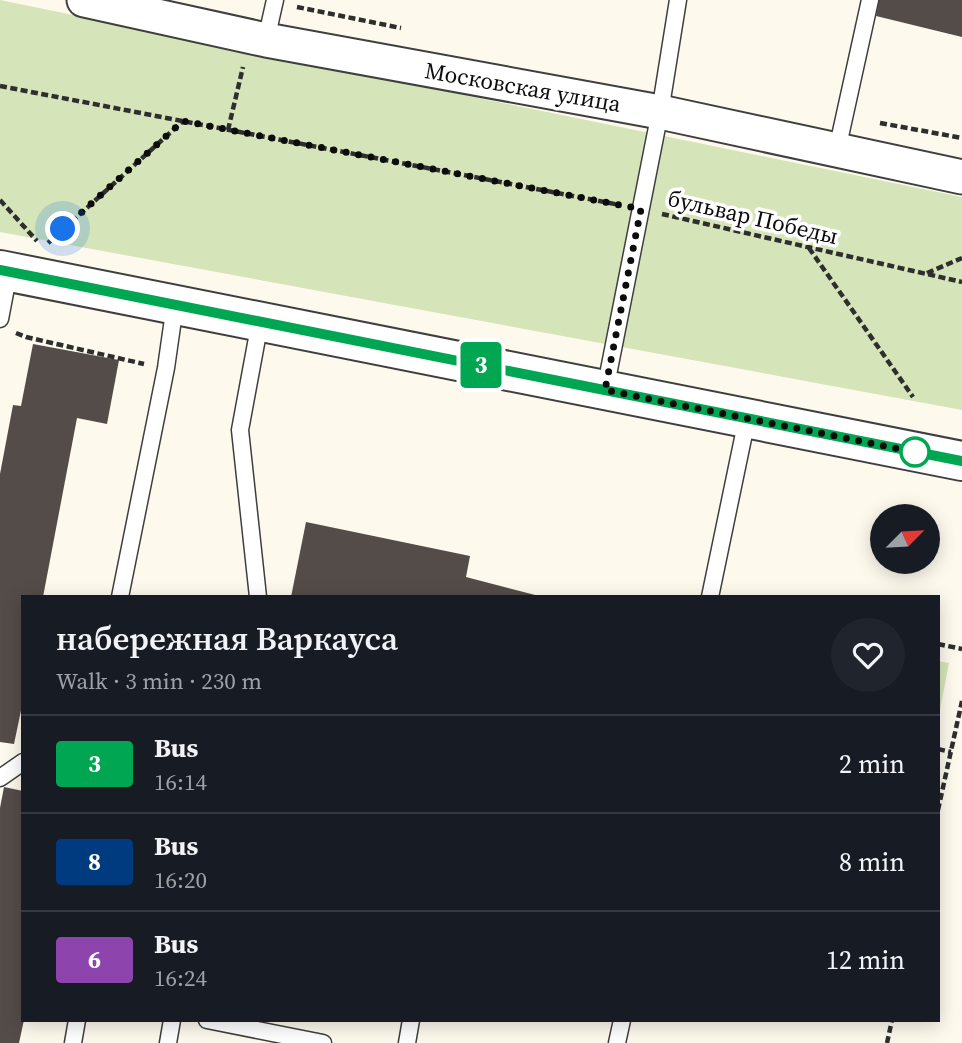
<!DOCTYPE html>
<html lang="en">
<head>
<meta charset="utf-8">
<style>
  :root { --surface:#171b24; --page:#20242c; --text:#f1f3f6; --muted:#9ea1a6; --line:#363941 }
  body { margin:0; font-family:"Source Serif 4",serif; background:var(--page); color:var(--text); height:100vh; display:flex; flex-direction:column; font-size:26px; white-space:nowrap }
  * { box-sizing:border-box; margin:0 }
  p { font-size:23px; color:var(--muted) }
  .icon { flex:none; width:38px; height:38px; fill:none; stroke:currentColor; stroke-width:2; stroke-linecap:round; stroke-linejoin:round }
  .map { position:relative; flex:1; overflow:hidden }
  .panel { position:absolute; left:21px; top:595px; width:919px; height:427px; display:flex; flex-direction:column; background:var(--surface); border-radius:0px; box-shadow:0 4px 18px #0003 }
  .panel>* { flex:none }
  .badge { padding:0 14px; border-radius:5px; font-size:24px; line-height:46px }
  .needle { width:46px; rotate:66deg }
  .controls { position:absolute; left:870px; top:504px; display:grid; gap:14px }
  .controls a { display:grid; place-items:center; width:70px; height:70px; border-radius:50%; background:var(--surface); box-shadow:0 4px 18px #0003; font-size:35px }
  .you { position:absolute; width:35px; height:35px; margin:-18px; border:5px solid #fff; border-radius:50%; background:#1a73e8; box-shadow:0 0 0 10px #1a73e833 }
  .map>.badge { position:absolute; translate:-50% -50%; box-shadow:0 0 0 4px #fff }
  .round { display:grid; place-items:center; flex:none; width:74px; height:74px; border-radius:37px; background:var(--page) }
  .overview { display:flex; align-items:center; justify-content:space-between; height:119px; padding:0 35px }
  h1 { font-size:33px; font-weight:600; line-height:52px }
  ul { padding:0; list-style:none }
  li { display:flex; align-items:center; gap:21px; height:98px; padding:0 35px; border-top:2px solid var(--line) }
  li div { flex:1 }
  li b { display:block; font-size:26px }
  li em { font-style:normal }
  li .badge { min-width:77px; font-weight:700; text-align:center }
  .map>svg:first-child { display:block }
</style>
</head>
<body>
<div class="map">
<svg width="962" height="1043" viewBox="0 0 962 1043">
  <rect width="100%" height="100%" fill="#fef9ed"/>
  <g fill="#d5e5b9">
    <polygon points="0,0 962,197 962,410 0,232"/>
    <polygon points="938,661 949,663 938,720"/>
  </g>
  <g fill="#544c49">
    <polygon points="879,0 962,0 962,37 876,16"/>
    <polygon points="33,344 119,360 107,424 77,418 43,597 23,597 23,701 14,744 0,742 0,474 13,405 21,406"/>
    <polygon points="306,522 470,556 466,577 543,597 291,597"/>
    <polygon points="4,787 23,791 24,1020 19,1043 0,1043 0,808"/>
  </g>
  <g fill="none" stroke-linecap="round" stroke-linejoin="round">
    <defs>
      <g id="service">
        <polyline points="266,40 275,0"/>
        <polyline points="837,150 870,0"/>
        <polyline points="0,319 9,272"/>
        <polyline points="605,390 660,112 678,0"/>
        <polyline points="120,597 166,368 175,305"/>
        <polyline points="258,597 240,430 260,322"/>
        <polyline points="710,597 747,419"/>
        <polyline points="0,778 23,762"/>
        <polyline points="207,1020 323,1043"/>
        <polyline points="73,1043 77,1020"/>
        <polyline points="168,1043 172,1020"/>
        <polyline points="407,1043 411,1020"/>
        <polyline points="617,1043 622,1020"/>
      </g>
      <polyline id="minor" points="84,0 266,40 660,112 962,177"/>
      <polyline id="tertiary" points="0,270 962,461"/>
    </defs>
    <use href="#service" stroke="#3f3f3f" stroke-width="19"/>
    <use href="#minor" stroke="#3f3f3f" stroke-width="37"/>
    <use href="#tertiary" stroke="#3f3f3f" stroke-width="42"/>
    <g stroke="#2e2e2e" stroke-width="4.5" stroke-dasharray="7 3.5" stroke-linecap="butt">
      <polyline points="297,7 401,28"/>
      <polyline points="0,86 620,205"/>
      <polyline points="880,123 962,138"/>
      <polyline points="228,130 243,67"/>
      <polyline points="0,200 37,241"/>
      <polyline points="662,214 962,282"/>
      <polyline points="48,243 182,122"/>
      <polyline points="809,248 913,397"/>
      <polyline points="927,273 962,258"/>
      <polyline points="16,333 26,337 144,364"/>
      <polyline points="938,644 962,649"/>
      <polyline points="938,749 951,752"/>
      <polyline points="938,810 962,701"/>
      <polyline points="887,1043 892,1020"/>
    </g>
    <use href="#service" stroke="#fff" stroke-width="16"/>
    <use href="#minor" stroke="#fff" stroke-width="33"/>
    <use href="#tertiary" stroke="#fff" stroke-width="38"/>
  </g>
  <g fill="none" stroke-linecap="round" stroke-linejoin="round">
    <defs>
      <polyline id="line" points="0,270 962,461"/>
    </defs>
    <use href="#line" stroke="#fff" stroke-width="16"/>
    <use href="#line" stroke="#00a651" stroke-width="10"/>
    <polyline stroke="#0c0c0c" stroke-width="7" stroke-dasharray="0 12.6" points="63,229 183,121 641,209 605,390 915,452"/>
  </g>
  <circle fill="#fff" stroke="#00a651" stroke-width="3.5" cx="915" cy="452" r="14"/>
  <g text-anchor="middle" stroke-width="7" stroke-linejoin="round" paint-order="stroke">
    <g font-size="23" fill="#0c0c0c" stroke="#fff">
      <text transform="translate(523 87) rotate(10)" y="8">Московская улица</text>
      <text transform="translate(753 217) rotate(13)" y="8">бульвар Победы</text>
    </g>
  </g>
</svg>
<div class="controls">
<a><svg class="needle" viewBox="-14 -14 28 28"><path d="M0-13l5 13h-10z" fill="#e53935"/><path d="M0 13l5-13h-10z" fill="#9ea1a6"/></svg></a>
</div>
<div class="you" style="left:63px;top:229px"></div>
<b class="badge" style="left:481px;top:365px;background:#00a651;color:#fff">3</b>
<section class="panel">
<div class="overview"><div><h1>набережная Варкауса</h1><p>Walk · 3 min · 230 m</p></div><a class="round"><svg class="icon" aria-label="heart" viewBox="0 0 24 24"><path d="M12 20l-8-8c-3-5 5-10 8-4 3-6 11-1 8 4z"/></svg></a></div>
<ul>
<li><span class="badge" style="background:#00a651;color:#fff">3</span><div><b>Bus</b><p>16:14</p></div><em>2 min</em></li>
<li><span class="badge" style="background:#003b80;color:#fff">8</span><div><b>Bus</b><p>16:20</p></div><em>8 min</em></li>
<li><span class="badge" style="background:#8e44ad;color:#fff">6</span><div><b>Bus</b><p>16:24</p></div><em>12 min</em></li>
</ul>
</section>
</div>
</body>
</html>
